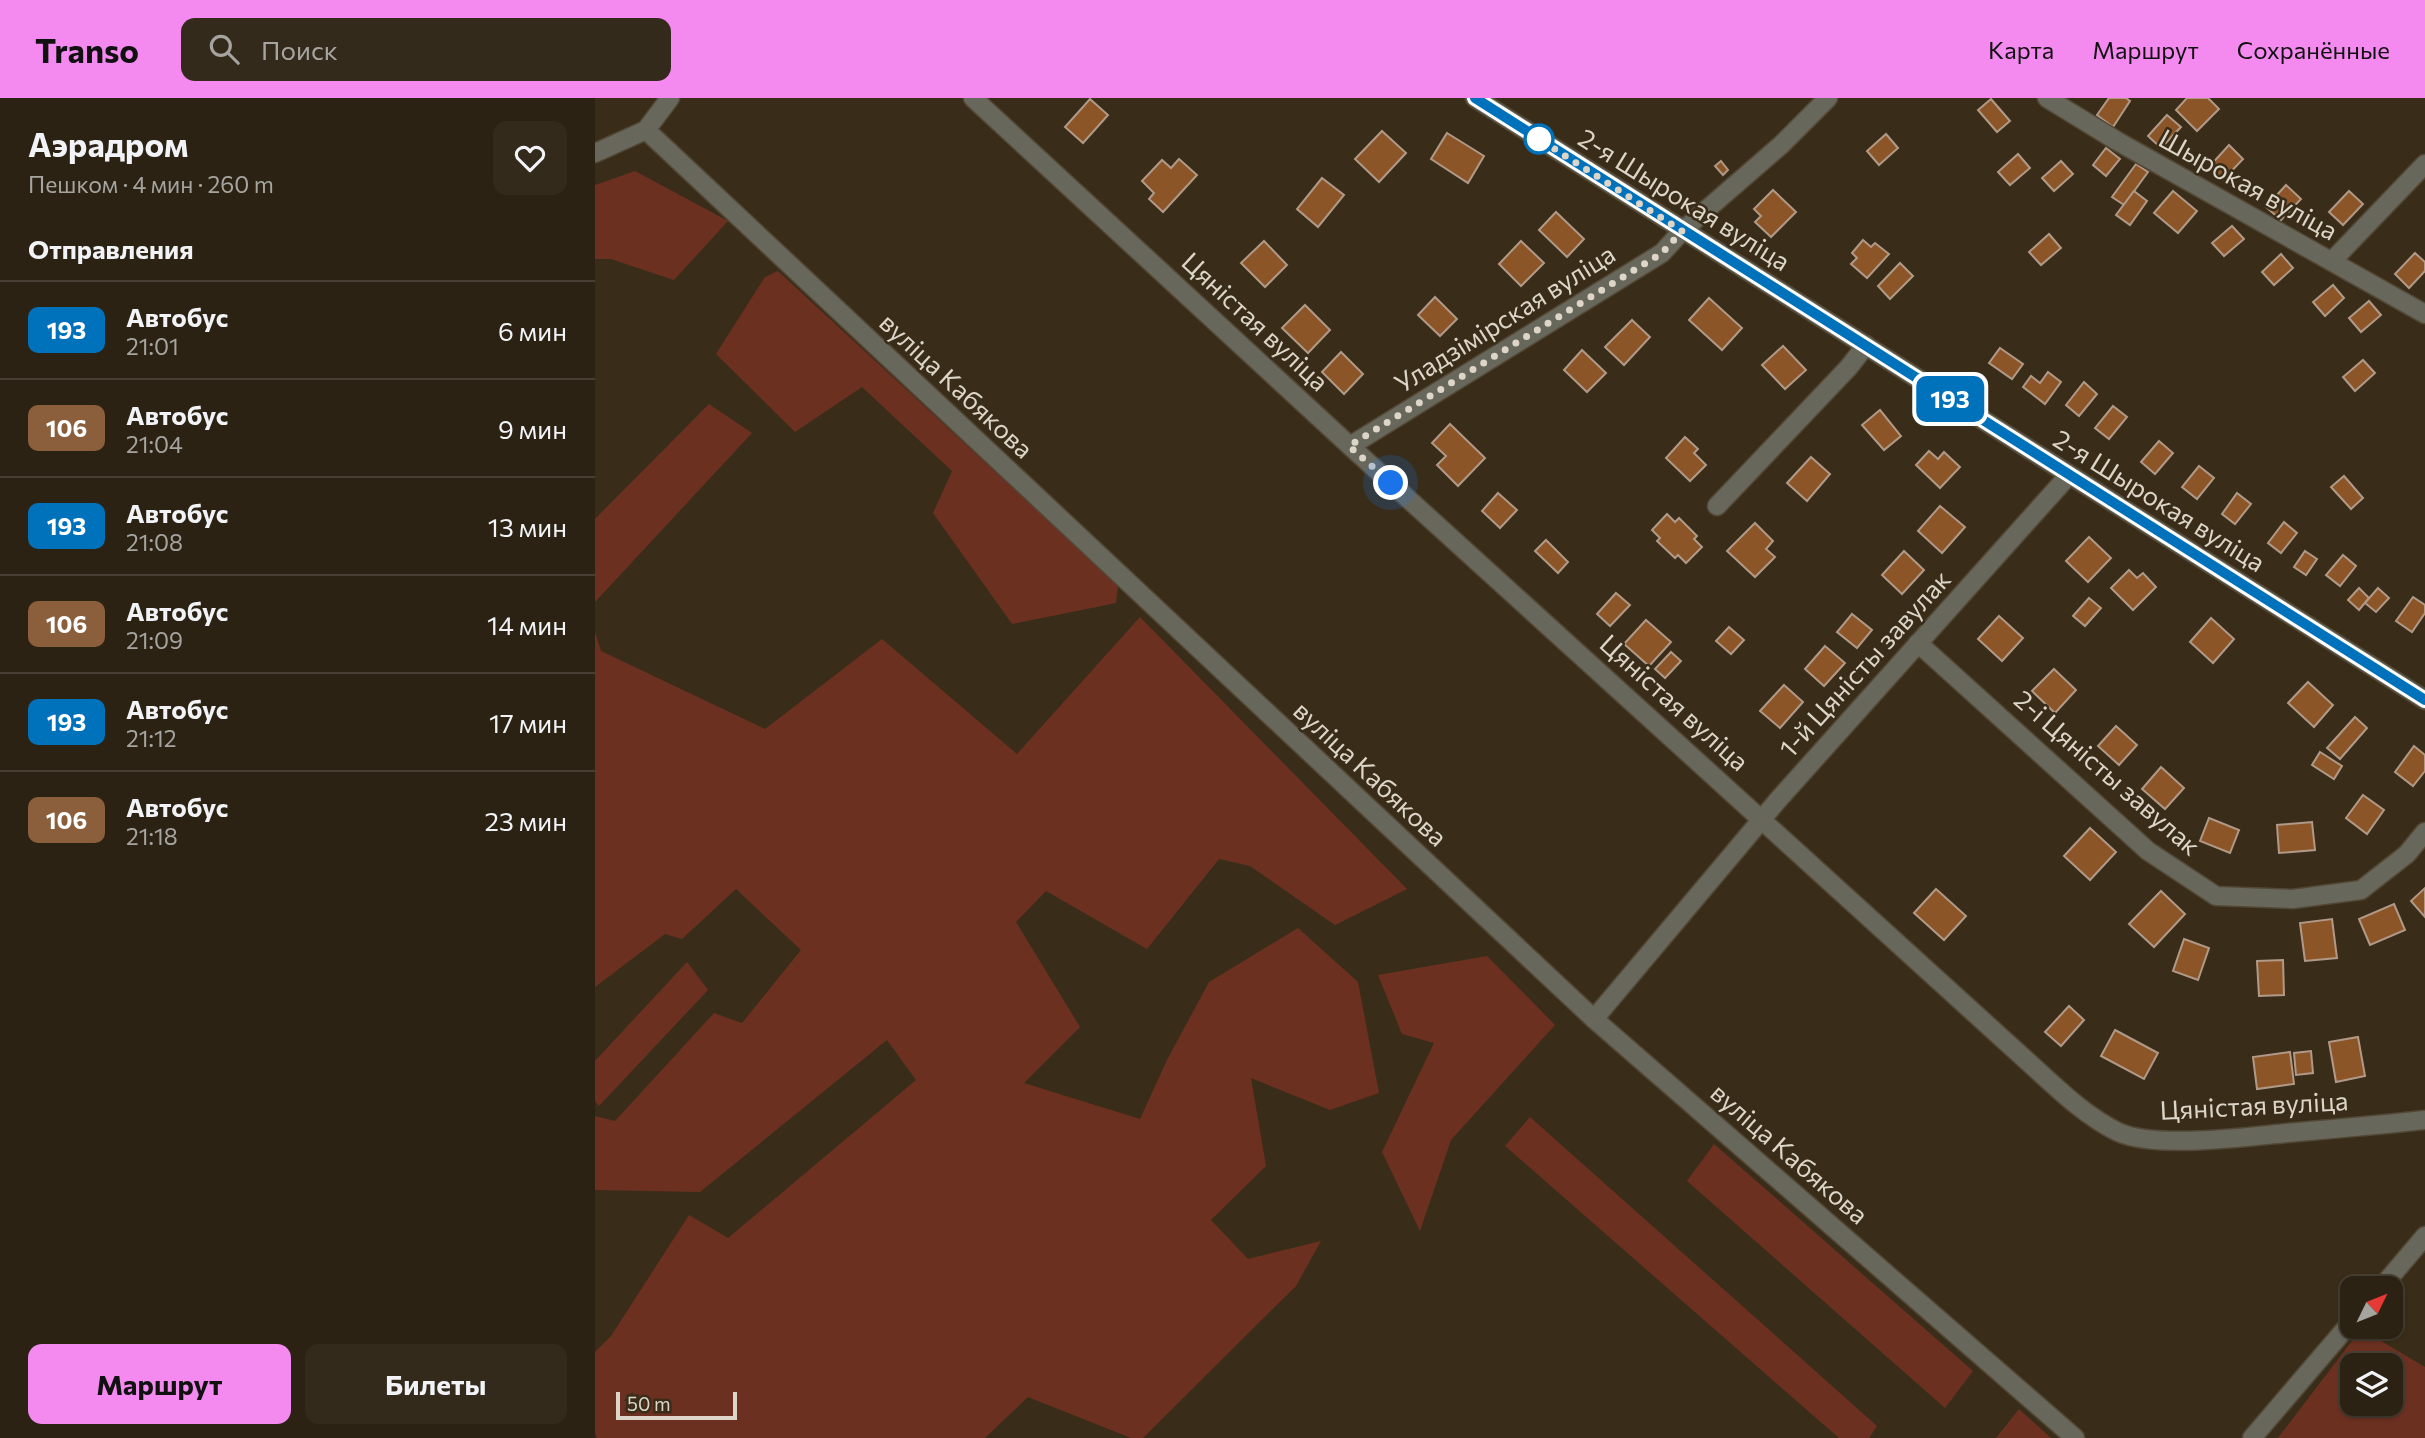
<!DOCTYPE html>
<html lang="ru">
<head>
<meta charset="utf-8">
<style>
  :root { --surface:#2b2213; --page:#332a1c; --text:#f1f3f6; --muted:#a6a4a0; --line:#473f33; --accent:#f489f0 }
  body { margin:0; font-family:Commissioner,sans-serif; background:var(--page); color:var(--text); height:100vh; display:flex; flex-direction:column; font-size:26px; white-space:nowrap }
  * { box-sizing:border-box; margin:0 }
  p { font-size:23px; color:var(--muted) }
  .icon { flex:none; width:38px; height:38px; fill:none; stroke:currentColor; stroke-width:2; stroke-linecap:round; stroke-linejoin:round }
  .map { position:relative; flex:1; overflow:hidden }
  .sheet { display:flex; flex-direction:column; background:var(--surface); width:595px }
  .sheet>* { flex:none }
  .badge { padding:0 14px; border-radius:10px; font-size:24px; line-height:46px }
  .needle { width:46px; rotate:47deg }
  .buttons { position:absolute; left:1745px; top:1178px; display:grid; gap:14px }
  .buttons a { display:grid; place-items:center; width:63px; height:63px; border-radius:14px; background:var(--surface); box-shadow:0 2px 5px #0004,0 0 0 2px var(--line); font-size:35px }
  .scale { position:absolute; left:21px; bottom:18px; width:121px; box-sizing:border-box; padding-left:7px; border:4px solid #dcd5c8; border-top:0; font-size:19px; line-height:24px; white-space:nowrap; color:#dcd5c8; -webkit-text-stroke:5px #392d19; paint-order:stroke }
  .you { position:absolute; width:35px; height:35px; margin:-18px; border:5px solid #fff; border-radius:50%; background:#1a73e8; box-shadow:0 0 0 10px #1a73e833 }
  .map>.badge { position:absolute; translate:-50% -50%; box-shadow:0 0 0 4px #fff }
  h2 { padding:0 28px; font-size:26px; line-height:63px }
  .round { display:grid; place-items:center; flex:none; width:74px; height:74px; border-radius:14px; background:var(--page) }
  .headline { display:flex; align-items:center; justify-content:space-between; height:119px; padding:0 28px }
  h1 { font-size:33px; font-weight:700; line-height:52px }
  .primary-button { display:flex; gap:14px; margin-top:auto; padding:14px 28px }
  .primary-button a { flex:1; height:80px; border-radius:14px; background:var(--accent); color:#111; font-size:28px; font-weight:700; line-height:80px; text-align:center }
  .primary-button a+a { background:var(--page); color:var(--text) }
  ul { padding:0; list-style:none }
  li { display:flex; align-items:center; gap:21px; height:98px; padding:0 28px; border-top:2px solid var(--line) }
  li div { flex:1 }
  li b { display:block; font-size:26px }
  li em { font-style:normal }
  li .badge { min-width:77px; font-weight:700; text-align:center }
  header { display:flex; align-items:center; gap:42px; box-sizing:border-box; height:98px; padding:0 35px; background:var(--accent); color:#111 }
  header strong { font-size:33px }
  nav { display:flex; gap:38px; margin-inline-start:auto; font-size:24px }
  .search { width:490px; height:63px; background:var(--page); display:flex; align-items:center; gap:18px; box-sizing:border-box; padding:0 24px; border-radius:14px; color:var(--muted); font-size:26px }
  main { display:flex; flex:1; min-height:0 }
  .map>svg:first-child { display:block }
</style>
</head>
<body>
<header>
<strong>Transo</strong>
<div class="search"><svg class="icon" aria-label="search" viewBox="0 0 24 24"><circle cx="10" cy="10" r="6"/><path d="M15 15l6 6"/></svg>Поиск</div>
<nav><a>Карта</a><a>Маршрут</a><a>Сохранённые</a></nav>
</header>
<main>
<section class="sheet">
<div class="headline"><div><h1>Аэрадром</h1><p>Пешком · 4 мин · 260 m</p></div><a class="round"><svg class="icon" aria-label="heart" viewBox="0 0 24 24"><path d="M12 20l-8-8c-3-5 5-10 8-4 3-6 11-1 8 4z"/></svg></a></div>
<h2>Отправления</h2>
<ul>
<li><span class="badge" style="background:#0072bc;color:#fff">193</span><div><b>Автобус</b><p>21:01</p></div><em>6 мин</em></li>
<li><span class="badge" style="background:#8b5e3c;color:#fff">106</span><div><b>Автобус</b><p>21:04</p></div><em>9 мин</em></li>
<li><span class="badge" style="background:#0072bc;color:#fff">193</span><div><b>Автобус</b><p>21:08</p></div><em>13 мин</em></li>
<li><span class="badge" style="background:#8b5e3c;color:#fff">106</span><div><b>Автобус</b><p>21:09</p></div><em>14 мин</em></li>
<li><span class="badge" style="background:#0072bc;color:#fff">193</span><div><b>Автобус</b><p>21:12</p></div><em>17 мин</em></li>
<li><span class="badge" style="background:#8b5e3c;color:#fff">106</span><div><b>Автобус</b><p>21:18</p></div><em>23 мин</em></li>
</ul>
<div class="primary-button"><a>Маршрут</a><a>Билеты</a></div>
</section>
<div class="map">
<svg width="1830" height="1340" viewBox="0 0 1830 1340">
  <rect width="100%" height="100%" fill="#392d19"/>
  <g fill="#6c3021" fill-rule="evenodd">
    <polygon points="40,73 133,123 79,182 16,161 0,161 0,87"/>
    <polygon points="183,173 523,487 521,505 417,526 338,415 357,373 267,289 200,334 121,256 170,179"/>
    <polygon points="114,306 157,335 0,504 0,421"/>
    <polygon points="545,519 812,791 740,827 655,768 624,761 552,851 451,793 421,824 485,929 429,985 545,1021 572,962 614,884 703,830 763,884 784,995 735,1012 656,980 671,1068 616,1122 653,1161 726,1143 701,1188 548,1340 536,1340 433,1299 390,1340 2,1340 0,1335 0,1254 16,1238 94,1117 133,1140 321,982 292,942 105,1094 0,1092 0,1018 20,1023 119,915 147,925 206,852 141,791 87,841 70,836 0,889 0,534 6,553 170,631 287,541 422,656"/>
    <polygon points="892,858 960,927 856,1042 825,1133 787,1054 839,945 807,936 783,877"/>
    <polygon points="92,864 113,892 4,1008 0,1003 0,963"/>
    <polygon points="935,1019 1282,1328 1274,1340 1244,1340 910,1048"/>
    <polygon points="1119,1046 1378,1273 1350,1310 1092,1083"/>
    <path d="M1766 1231 1830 1269V1340H1683ZM1757 1267H1796V1306H1757Z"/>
    <polygon points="1424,1311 1456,1340 1401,1340"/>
  </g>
  <g fill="#8c5528" stroke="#b19988" stroke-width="2">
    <polygon points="1514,0 1531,0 1535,3 1518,29 1502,17"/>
    <polygon points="1592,0 1613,0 1624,11 1602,33 1581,12"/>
    <polygon points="495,1 513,17 488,45 470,29"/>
    <polygon points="1396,1 1415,23 1402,34 1383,12"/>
    <polygon points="1572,17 1586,29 1566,50 1553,38"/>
    <polygon points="787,33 811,55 784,84 760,61"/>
    <polygon points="852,35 889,58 873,85 836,61"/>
    <polygon points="1291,36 1303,50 1284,67 1272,53"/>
    <polygon points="1634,47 1648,61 1628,82 1614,69"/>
    <polygon points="1511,50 1525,61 1511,78 1498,67"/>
    <polygon points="1423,56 1435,70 1415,87 1403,74"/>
    <polygon points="584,61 602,77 568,114 554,101 559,95 547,83 567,62 576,70"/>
    <polygon points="1126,63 1133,72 1128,77 1120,68"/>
    <polygon points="1466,63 1478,76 1459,93 1447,80"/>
    <polygon points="1541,66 1553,74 1529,107 1517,99"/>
    <polygon points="727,80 749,97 723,129 702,111"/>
    <polygon points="1691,87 1706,101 1686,122 1671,109"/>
    <polygon points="1178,92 1201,114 1176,139 1160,124 1166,118 1159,111"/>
    <polygon points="1539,93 1552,103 1535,127 1521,117"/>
    <polygon points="1578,93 1602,113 1583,135 1559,115"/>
    <polygon points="1754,93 1768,106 1748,127 1734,114"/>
    <polygon points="961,114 989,141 972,159 944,132"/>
    <polygon points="1637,128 1649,141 1629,158 1617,145"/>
    <polygon points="1454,136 1466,150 1446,167 1434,154"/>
    <polygon points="1268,142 1276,149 1280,145 1294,156 1272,180 1256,166 1262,160 1257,155"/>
    <polygon points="669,143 692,167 670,189 646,165"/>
    <polygon points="926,143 949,165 926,188 904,166"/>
    <polygon points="1820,155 1830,164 1830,173 1814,190 1800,176"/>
    <polygon points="1686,156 1698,170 1679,187 1667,174"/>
    <polygon points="1305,165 1318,178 1295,201 1283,188"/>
    <polygon points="1738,187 1749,200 1730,218 1718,204"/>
    <polygon points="840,199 862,221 845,238 823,217"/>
    <polygon points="1114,200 1147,230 1127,252 1094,222"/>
    <polygon points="1774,203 1786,217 1766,234 1754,220"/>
    <polygon points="710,207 735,232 713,255 687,230"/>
    <polygon points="1037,222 1055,239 1029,267 1010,249"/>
    <polygon points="1188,248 1211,272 1190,291 1167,267"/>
    <polygon points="1405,250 1428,266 1417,281 1394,265"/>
    <polygon points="987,252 1011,275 992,294 969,272"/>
    <polygon points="746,254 768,276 749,296 727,274"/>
    <polygon points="1768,262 1780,275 1760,293 1748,279"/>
    <polygon points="1453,274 1466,284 1450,306 1428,289 1436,278 1445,285"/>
    <polygon points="1489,284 1502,296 1484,318 1471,307"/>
    <polygon points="1518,308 1532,319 1514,341 1500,330"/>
    <polygon points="1285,312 1306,338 1289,352 1267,327"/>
    <polygon points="855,326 890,360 863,388 842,367 851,358 837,345"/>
    <polygon points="1090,339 1103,351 1099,355 1111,367 1095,383 1071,360"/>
    <polygon points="1564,343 1578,355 1560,376 1546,364"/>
    <polygon points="1334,353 1343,361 1349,354 1365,369 1345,390 1321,367"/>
    <polygon points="1216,359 1235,376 1212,403 1192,385"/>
    <polygon points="1604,368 1619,380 1602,401 1587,389"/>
    <polygon points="1749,378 1768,400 1756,411 1736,389"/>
    <polygon points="903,395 922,412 905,430 887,413"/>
    <polygon points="1642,395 1656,406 1640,426 1627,416"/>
    <polygon points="1345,408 1370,429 1347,455 1323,433"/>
    <polygon points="1072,416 1080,424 1084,420 1102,438 1099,441 1107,449 1091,465 1083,457 1080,460 1062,443 1065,440 1057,432"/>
    <polygon points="1689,424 1702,435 1686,455 1673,445"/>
    <polygon points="1160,425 1178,443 1171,451 1180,459 1160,479 1132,453"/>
    <polygon points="1494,439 1516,460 1493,484 1471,463"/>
    <polygon points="951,442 973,464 963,475 940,453"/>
    <polygon points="1309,453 1329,472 1307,496 1287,477"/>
    <polygon points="1710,453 1722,461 1711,477 1699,469"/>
    <polygon points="1748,457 1761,468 1745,488 1731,477"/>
    <polygon points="1534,472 1542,480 1548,475 1561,489 1538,512 1516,490"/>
    <polygon points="1764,490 1774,500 1764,512 1753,502"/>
    <polygon points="1783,490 1794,500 1781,514 1770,505"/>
    <polygon points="1021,495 1035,507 1015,528 1002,516"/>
    <polygon points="1818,499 1830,507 1830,515 1817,534 1801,523"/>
    <polygon points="1494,500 1506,510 1490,528 1478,518"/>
    <polygon points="1257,516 1277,532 1262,550 1242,534"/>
    <polygon points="1404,518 1428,540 1407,563 1383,541"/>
    <polygon points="1616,520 1639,541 1618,565 1595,544"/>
    <polygon points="1051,522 1076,544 1054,568 1029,546"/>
    <polygon points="1134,529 1149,542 1136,556 1121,543"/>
    <polygon points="1230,548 1250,565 1229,588 1210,571"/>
    <polygon points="1076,554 1086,563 1070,580 1060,571"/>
    <polygon points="1459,571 1481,592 1460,615 1437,593"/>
    <polygon points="1713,584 1738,607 1719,629 1693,605"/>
    <polygon points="1189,587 1208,604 1185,630 1165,613"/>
    <polygon points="1760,619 1772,630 1745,661 1732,650"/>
    <polygon points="1521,628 1542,647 1524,667 1503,648"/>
    <polygon points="1819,648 1830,657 1830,673 1818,688 1800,674"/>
    <polygon points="1725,654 1747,668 1739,681 1717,667"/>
    <polygon points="1566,669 1589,690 1570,711 1547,691"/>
    <polygon points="1768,697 1789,712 1772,736 1751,720"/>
    <polygon points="1614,720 1644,732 1635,755 1605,743"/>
    <polygon points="1717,724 1720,752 1684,755 1682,727"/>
    <polygon points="1495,730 1521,754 1495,782 1469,758"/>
    <polygon points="1830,790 1830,819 1816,803"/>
    <polygon points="1341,791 1371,818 1349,842 1319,815"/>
    <polygon points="1566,793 1590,816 1559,849 1534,826"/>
    <polygon points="1799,806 1810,832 1775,847 1764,821"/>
    <polygon points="1737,821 1742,860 1710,863 1705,825"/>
    <polygon points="1589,841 1614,850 1603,882 1578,873"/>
    <polygon points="1688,862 1689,897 1664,898 1662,863"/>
    <polygon points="1474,908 1489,922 1466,948 1450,934"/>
    <polygon points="1520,932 1563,955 1549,981 1506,958"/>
    <polygon points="1763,939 1770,978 1741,984 1734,944"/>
    <polygon points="1716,953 1718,975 1701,977 1699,955"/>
    <polygon points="1695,954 1699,986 1662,991 1658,959"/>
  </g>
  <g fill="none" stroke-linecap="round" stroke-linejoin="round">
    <defs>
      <g id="minor">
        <path d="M378 0 755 348 1431 962C1459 987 1488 1017 1523 1034 1560 1051 1650 1039 1692 1035 1738 1031 1784 1027 1830 1022"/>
        <polyline points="880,0 1830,602"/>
        <polyline points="1452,0 1522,43 1830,216"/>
        <polyline points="51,32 999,921 1480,1340"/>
        <polyline points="0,55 51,32 75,0"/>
        <polyline points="1737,163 1830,66"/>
        <polyline points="755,348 1067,155 1087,133 1186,47 1233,0"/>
        <polyline points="1122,408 1254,269 1271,247"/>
        <polyline points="1323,545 1553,753 1621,798 1698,801 1766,792 1812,756 1830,734"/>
        <polyline points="999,921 1183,702 1474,377"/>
        <polyline points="1786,1190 1830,1138"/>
        <polyline points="1657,1340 1757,1223"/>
      </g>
    </defs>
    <use href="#minor" stroke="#534835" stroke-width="21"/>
    <use href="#minor" stroke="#68675c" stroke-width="18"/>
  </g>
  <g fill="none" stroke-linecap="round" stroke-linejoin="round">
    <defs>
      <polyline id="line" points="880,0 1830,602"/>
    </defs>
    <use href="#line" stroke="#fff" stroke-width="16"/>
    <use href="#line" stroke="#0072bc" stroke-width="10"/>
    <polyline stroke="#dcd5c8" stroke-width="7" stroke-dasharray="0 12.6" points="796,385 754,348 1067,155 1087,133 944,41"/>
  </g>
  <circle fill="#fff" stroke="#0072bc" stroke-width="3.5" cx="944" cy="41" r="14"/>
  <g text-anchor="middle" stroke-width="5" stroke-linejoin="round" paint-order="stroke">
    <g font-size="26" fill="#dcd5c8" stroke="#392d19">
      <text transform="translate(1653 87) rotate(29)" y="9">Шырокая вуліца</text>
      <text transform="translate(1089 102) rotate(32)" y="9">2-я Шырокая вуліца</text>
      <text transform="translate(910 221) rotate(-32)" y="9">Уладзімірская вуліца</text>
      <text transform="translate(660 224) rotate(43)" y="9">Цяністая вуліца</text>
      <text transform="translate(361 288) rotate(43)" y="9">вуліца Кабякова</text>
      <text transform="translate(1564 403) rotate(32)" y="9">2-я Шырокая вуліца</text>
      <text transform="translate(1270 566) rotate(-48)" y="9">1-й Цяністы завулак</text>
      <text transform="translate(1079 605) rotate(42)" y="9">Цяністая вуліца</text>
      <text transform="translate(1512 675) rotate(41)" y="9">2-і Цяністы завулак</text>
      <text transform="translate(775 676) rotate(43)" y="9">вуліца Кабякова</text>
      <text transform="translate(1659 1008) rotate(-3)" y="9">Цяністая вуліца</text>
      <text transform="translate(1194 1056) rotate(41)" y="9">вуліца Кабякова</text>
    </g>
  </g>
</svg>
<div class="buttons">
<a><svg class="needle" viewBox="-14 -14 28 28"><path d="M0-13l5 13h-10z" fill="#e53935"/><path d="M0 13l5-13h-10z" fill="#a6a4a0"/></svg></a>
<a><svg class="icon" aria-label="layers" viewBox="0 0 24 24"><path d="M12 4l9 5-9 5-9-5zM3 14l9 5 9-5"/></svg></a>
</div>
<div class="scale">50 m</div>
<div class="you" style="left:796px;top:385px"></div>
<b class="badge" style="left:1355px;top:301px;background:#0072bc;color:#fff">193</b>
</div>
</main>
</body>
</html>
